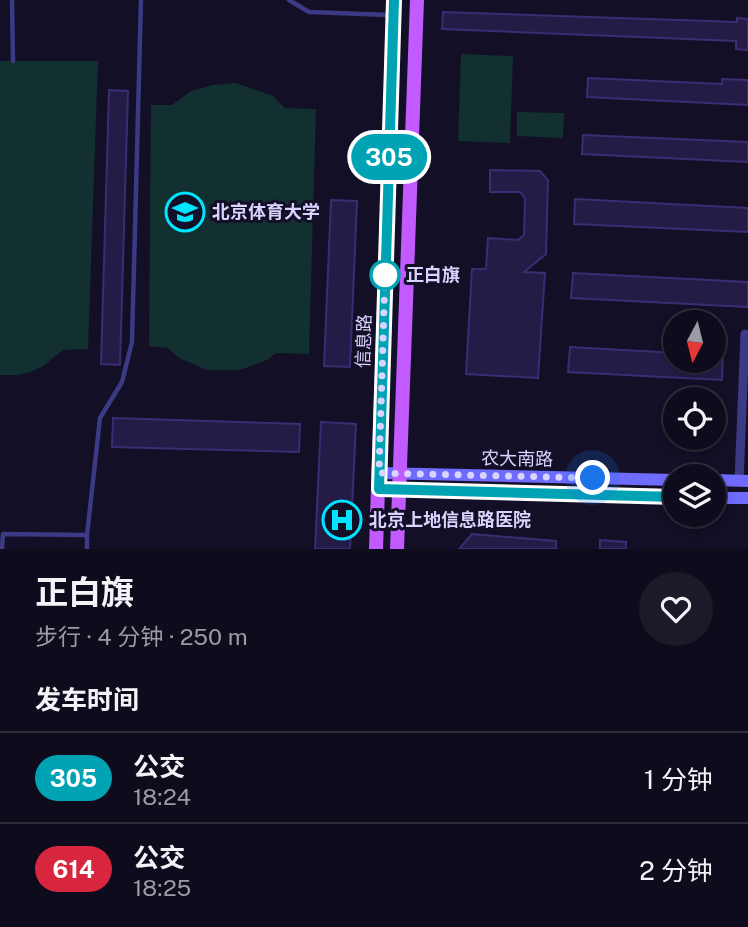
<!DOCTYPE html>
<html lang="zh">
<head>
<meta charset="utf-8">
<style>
  :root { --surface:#0e0b1c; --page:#1c1929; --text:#f1f3f6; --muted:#9b9ba3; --line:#2e2b3b }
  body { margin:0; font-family:"Public Sans","Noto Sans SC",sans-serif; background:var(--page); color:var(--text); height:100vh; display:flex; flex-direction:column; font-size:26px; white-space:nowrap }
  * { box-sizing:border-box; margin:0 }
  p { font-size:23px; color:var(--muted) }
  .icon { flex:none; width:38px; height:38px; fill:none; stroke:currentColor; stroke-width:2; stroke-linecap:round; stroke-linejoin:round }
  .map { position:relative; height:549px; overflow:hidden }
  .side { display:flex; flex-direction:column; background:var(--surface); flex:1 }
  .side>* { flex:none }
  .badge { padding:0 14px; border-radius:23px; font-size:24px; line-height:46px }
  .needle { width:46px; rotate:187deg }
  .controls { position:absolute; left:663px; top:310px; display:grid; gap:14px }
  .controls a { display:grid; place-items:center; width:63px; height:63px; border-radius:50%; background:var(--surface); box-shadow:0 4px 10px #0003,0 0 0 2px var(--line); font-size:35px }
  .you { position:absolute; width:35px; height:35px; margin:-18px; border:5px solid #fff; border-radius:50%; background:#1a73e8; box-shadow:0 0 0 10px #1a73e833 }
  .map>.badge { position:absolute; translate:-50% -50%; box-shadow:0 0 0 4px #fff }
  h2 { padding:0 35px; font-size:26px; line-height:63px }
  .round { display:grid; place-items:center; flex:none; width:74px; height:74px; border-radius:37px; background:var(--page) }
  .headline { display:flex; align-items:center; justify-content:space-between; height:119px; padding:0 35px }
  h1 { font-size:33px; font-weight:700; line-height:52px }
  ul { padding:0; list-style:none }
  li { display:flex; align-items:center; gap:21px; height:91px; padding:0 35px; border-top:2px solid var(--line) }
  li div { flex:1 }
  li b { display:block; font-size:26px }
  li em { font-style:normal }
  li .badge { min-width:77px; font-weight:700; text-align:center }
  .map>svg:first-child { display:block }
</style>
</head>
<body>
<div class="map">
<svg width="748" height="549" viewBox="0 0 748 549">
  <rect width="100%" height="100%" fill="#130f26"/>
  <g fill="#12302f">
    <polygon points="461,54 513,56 510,143 458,141"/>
    <polygon points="0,61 98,61 88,349 63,350 43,366 31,372 18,375 0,375"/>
    <polygon points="236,83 273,96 285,108 316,109 309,354 276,353 267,360 240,370 207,370 179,358 168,348 149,346 151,105 172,105 191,91 213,85"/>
    <polygon points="517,112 564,113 563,138 517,136"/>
  </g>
  <g fill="#241b47" stroke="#3b2d73" stroke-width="2">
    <polygon points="443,12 737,22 737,18 748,19 748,50 736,49 736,41 442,29"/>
    <polygon points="588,78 722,84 722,79 748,80 748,105 587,97"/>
    <polygon points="109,90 128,91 120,365 101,364"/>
    <polygon points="583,135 748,142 748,162 582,154"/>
    <polygon points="490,170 540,171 548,180 546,254 524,272 545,273 538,378 466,374 472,269 486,269 488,238 518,240 524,235 525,198 520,192 490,192"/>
    <polygon points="575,199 748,208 748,232 574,224"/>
    <polygon points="331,200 357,201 350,367 324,366"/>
    <polygon points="573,273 748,282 748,307 571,298"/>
    <polygon points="570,347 676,353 676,360 714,360 714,355 723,355 722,380 568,372"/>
    <polygon points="113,418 300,424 299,452 112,447"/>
    <polygon points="321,422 356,424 350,549 315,549"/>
    <polygon points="472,534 556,541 556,549 459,549"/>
    <polygon points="600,540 626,542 626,549 600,549"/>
  </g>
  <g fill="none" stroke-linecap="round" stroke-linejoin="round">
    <g stroke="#3d3a85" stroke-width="4.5">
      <polyline points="12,0 13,61"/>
      <polyline points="289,0 309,12 389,15"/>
      <polyline points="87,535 100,418 122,382 132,342 141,0"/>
      <polyline points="2,549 3,534 87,535 87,549"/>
    </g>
    <polyline stroke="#3d3a85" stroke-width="9" points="739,481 745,334"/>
    <g stroke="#6f6bff" stroke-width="12">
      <polyline points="379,473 676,480"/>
      <polyline points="714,480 748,481"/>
      <polyline points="378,489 676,497"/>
      <polyline points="714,498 748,498"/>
    </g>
    <g stroke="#c25bff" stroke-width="14">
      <polyline points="376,549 394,0"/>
      <polyline points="397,549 417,0"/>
    </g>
  </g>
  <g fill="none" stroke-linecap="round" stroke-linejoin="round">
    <defs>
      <polyline id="line" points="394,0 379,489 676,497"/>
    </defs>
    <use href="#line" stroke="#fff" stroke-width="16"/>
    <use href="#line" stroke="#00a3b4" stroke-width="10"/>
    <polyline stroke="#d9d4ff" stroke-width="7" stroke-dasharray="0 12.6" points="385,275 379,473 593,478"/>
  </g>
  <defs>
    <symbol id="university-ring" viewBox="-11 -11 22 22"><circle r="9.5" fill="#130f26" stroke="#00e5ff" stroke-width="1.5"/><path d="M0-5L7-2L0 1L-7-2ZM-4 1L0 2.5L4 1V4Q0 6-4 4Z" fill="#00e5ff"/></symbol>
    <symbol id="hospital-ring" viewBox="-11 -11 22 22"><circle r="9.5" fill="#130f26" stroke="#00e5ff" stroke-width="1.5"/><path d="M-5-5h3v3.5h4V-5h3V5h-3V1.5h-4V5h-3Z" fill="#00e5ff"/></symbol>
  </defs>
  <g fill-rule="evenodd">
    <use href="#university-ring" x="163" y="190" width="44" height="44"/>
    <use href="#hospital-ring" x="320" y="498" width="44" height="44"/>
  </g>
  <circle fill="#fff" stroke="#00a3b4" stroke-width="3.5" cx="385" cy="275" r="14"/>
  <g text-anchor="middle" stroke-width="6" stroke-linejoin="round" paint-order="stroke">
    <g font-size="18" font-weight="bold" fill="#d9d4ff" stroke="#130f26" text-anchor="start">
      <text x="212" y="218">北京体育大学</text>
      <text x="369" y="526">北京上地信息路医院</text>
    </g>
    <g font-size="18" font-weight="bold" fill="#d9d4ff" stroke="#130f26" text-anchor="start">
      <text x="406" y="281">正白旗</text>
    </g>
    <g font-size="18" fill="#d9d4ff" stroke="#130f26">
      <text transform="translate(364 341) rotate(-88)" y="6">信息路</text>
      <text transform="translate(517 459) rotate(1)" y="6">农大南路</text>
    </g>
  </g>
</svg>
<div class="controls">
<a><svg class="needle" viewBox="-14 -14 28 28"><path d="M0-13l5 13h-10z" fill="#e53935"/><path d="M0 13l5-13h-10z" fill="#9b9ba3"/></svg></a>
<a><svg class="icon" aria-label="locate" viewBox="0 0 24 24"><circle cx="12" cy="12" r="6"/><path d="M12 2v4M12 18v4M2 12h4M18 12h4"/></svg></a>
<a><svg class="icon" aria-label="layers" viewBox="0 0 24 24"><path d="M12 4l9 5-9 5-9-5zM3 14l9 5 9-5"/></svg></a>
</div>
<div class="you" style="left:593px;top:478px"></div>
<b class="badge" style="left:389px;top:157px;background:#00a3b4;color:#fff">305</b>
</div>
<section class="side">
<div class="headline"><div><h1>正白旗</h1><p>步行 · 4 分钟 · 250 m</p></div><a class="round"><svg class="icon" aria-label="heart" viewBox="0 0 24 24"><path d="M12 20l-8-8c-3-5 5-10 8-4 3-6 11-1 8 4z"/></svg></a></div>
<h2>发车时间</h2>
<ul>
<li><span class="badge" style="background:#00a3b4;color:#fff">305</span><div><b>公交</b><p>18:24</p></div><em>1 分钟</em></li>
<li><span class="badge" style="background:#d7263d;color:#fff">614</span><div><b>公交</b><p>18:25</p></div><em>2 分钟</em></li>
</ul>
</section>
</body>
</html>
